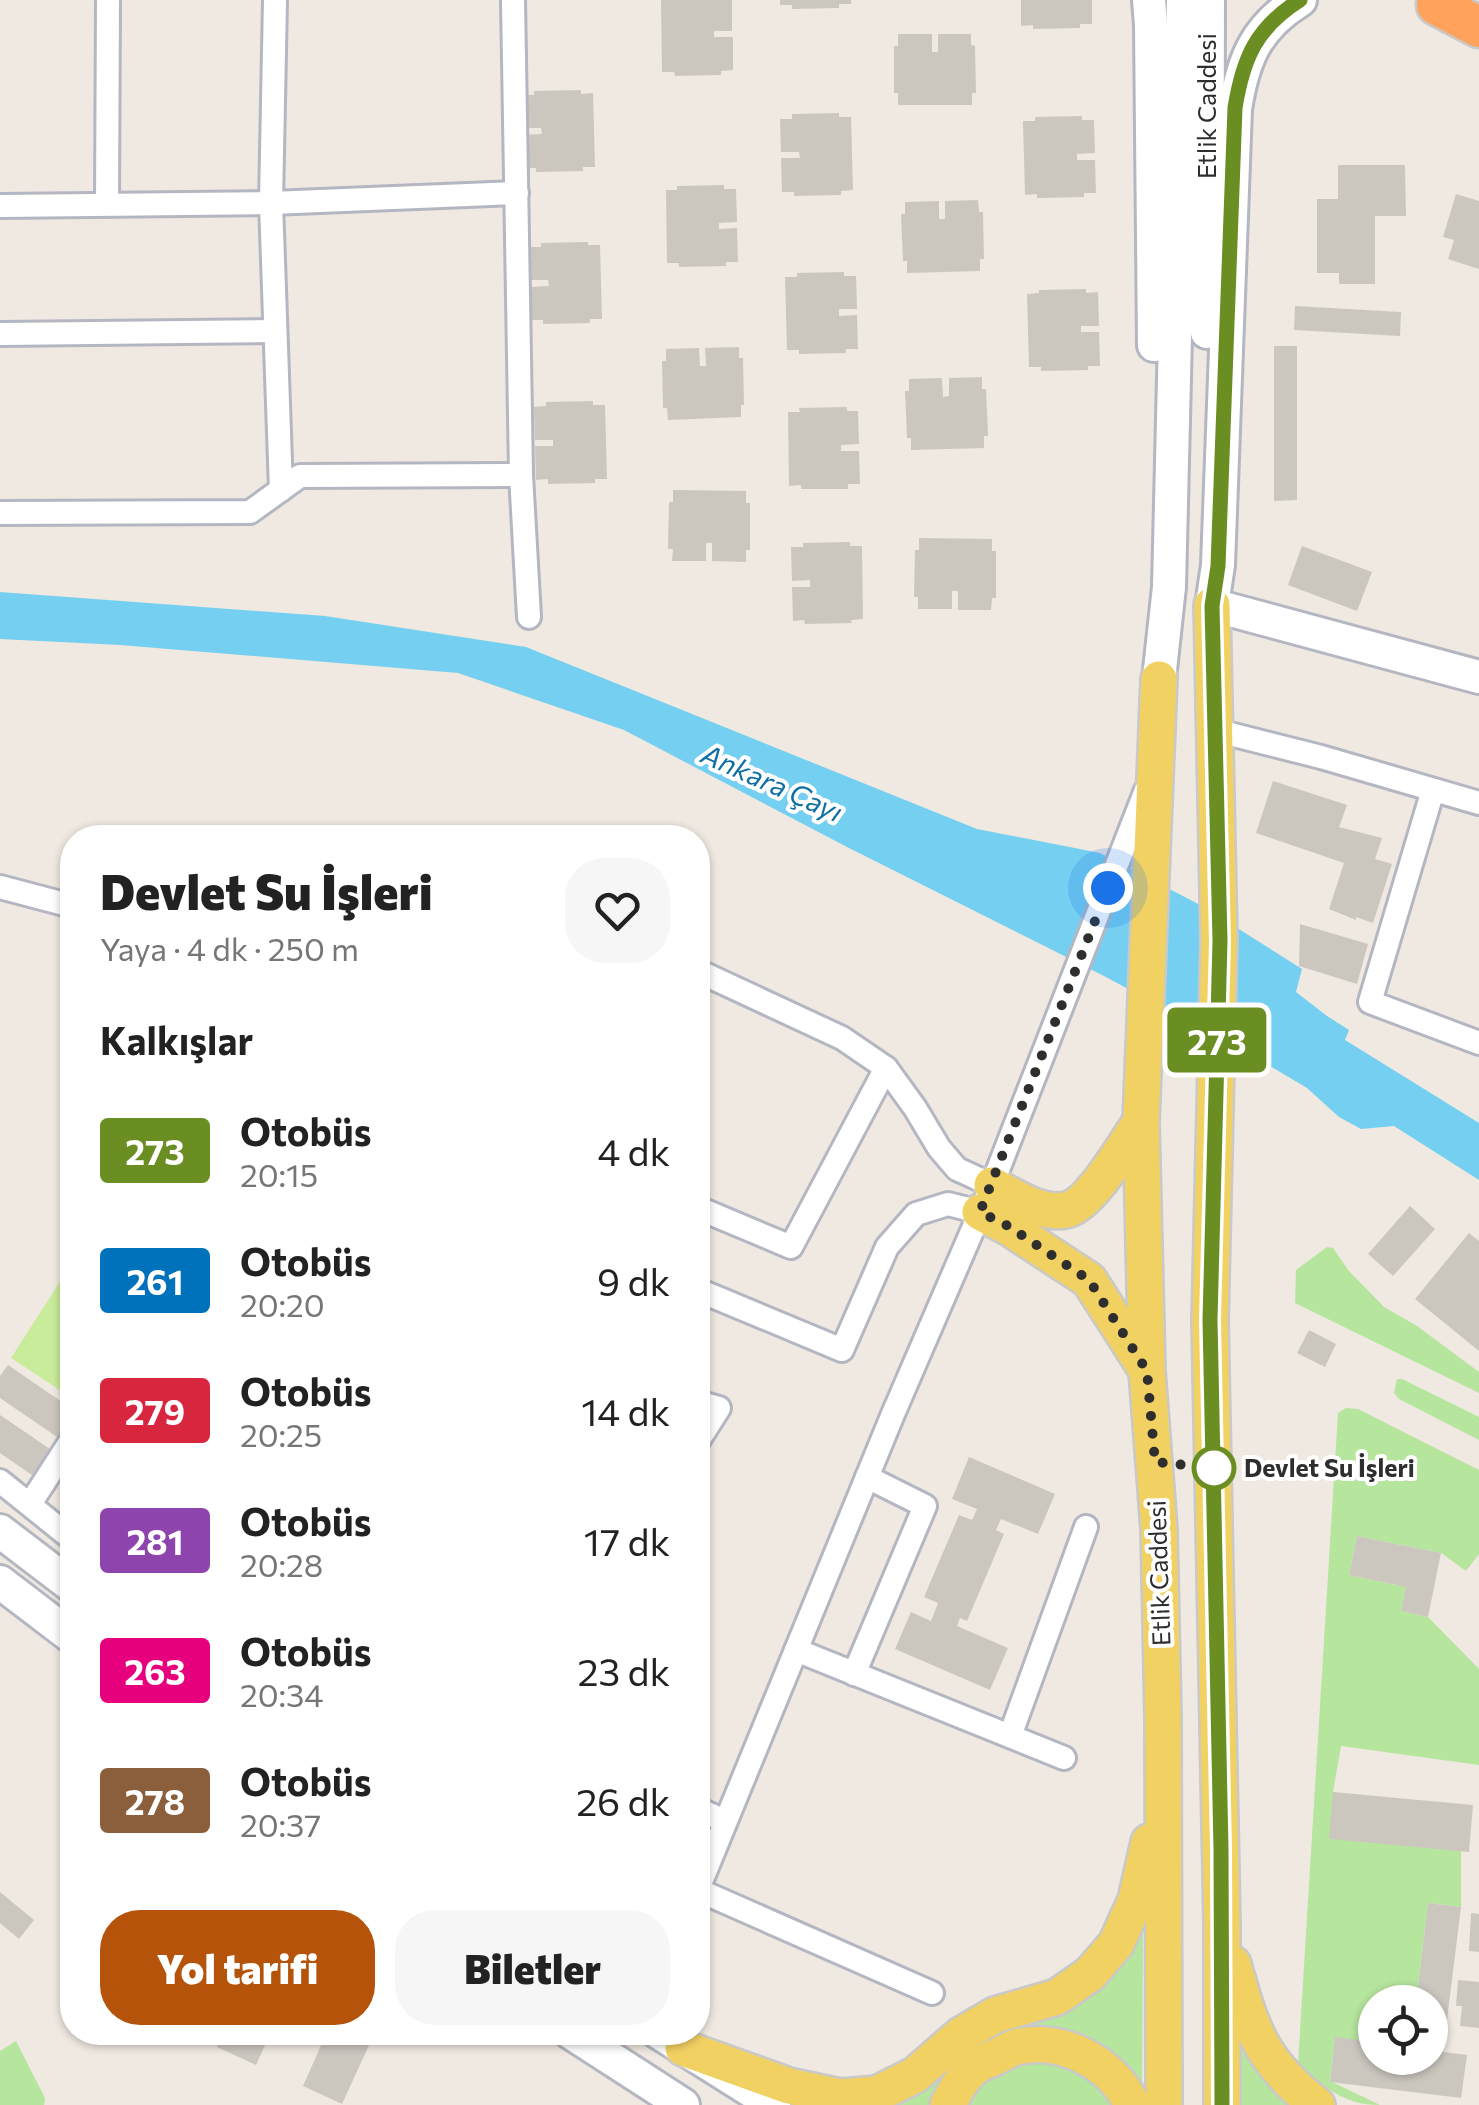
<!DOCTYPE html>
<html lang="tr">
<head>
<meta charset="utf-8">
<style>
  :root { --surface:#fff; --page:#f6f6f6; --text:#222; --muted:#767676; --accent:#b45309 }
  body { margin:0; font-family:Commissioner,sans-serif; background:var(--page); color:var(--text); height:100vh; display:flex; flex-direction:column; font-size:38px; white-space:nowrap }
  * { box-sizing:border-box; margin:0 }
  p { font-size:32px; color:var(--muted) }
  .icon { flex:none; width:55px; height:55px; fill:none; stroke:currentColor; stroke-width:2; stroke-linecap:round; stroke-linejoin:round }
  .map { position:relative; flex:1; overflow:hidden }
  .drawer { position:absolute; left:60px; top:825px; width:650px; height:1220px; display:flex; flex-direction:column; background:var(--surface); border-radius:40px; box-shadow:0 2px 8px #0004 }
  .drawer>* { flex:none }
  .badge { padding:0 20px; border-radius:8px; font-size:35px; line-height:65px }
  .buttons { position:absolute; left:1358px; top:1985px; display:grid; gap:20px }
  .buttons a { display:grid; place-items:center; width:90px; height:90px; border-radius:50%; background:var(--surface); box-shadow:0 2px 8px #0004; font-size:50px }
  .you { position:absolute; width:50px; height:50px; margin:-25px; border:8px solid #fff; border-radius:50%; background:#1a73e8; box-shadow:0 0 0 15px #1a73e833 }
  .map>.badge { position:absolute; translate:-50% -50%; box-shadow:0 0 0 5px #fff }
  h2 { padding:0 40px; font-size:38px; line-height:90px }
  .round { display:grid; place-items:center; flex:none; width:105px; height:105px; border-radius:40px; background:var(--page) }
  .head { display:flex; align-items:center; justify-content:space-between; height:170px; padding:0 40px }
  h1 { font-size:48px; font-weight:800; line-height:75px }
  .button { display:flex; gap:20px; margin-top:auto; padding:20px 40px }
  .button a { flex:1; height:115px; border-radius:40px; background:var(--accent); color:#fff; font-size:40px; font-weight:800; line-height:115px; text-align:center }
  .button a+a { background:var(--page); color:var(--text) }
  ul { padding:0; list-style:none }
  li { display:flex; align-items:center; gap:30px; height:130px; padding:0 40px }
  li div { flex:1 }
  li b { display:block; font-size:38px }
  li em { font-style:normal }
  li .badge { min-width:110px; font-weight:700; text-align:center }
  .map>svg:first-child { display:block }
</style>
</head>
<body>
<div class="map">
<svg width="1479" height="2105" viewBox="0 0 1479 2105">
  <rect width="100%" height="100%" fill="#efe9e1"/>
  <g fill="#b6e59e">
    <polygon points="1327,1247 1333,1248 1349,1271 1384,1307 1417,1326 1479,1372 1479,1393 1295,1303 1296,1270"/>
    <polygon points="1397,1379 1402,1379 1479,1417 1479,1440 1399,1399 1394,1393"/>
    <path d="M1346 1408 1358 1409 1479 1470V1554L1466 1571 1441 1553 1357 1536 1349 1575 1406 1587 1401 1611 1428 1617 1479 1669V1765L1341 1746 1333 1792 1461 1851V1907L1428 1903 1416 2002H1375V2042L1335 2038 1330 2081 1380 2105C1342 2105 1326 2087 1298 2064L1338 1413Z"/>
    <polygon points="1143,1926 1142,2099 1063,2034 938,2105 882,2105"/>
    <polygon points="1237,2024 1294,2105 1234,2105"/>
    <polygon points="16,2041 45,2098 44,2105 0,2105 0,2051"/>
    <path d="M1042 2060 1078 2065 1117 2105H970C987 2070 1006 2068 1042 2060Z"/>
  </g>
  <polygon fill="#c9ec9a" points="72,1263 72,1398 11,1358"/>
  <polygon fill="#75cff0" points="0,592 325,616 526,647 977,829 1100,853 1204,907 1302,969 1296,992 1327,1016 1349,1030 1345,1040 1479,1123 1479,1180 1394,1126 1361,1129 1339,1117 1307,1088 1265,1063 1106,977 847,847 624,730 458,673 120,645 0,639"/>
  <g fill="#cbc7bf">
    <polygon points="661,0 732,0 732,31 714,31 714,37 733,37 733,70 721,71 721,75 675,76 674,72 662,72"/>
    <polygon points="780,0 851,0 851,4 839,4 839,8 792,9 792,5 780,5"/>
    <polygon points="1021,0 1092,0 1092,24 1080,24 1080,28 1033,29 1033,25 1021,26"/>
    <polygon points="898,34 932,34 932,52 938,52 938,34 971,34 971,45 975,46 976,93 972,93 972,105 898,105 898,93 894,93 894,46 898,46"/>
    <polygon points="581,90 581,94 593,93 595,167 583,167 583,171 536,172 536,168 524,168 523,135 542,134 541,128 523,128 522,95 534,95 534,91"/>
    <polygon points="839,113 839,117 851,117 853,190 841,191 841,195 794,196 794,192 782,192 781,158 800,158 799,152 781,152 780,119 792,119 792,114"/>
    <polygon points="1082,116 1082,120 1094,120 1095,153 1077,154 1077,160 1095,160 1096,193 1084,193 1084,197 1037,198 1037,194 1025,195 1023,121 1035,121 1035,117"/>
    <polygon points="1338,165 1405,165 1406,216 1375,216 1375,284 1339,284 1339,273 1317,273 1317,199 1338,199"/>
    <polygon points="724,185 724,189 736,189 737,222 719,223 719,229 737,228 738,262 726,262 726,266 679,267 679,263 667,263 666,190 677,190 677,186"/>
    <polygon points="1456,194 1479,201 1479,269 1448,259 1454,240 1443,237"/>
    <polygon points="978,200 979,212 983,212 984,259 980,259 980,271 907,273 907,261 903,261 901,214 905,214 905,202 939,201 939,219 945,219 945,201"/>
    <polygon points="588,242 588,245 600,245 602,319 590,319 590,323 543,324 543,320 531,320 530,287 549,286 548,280 530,280 529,247 541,247 541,243"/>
    <polygon points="844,272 844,276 856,276 857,309 839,309 839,316 857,315 858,349 846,349 846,353 799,354 799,350 787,350 785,277 797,277 797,273"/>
    <polygon points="1086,289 1086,293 1098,292 1099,326 1081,326 1081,332 1099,332 1100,366 1088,366 1088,370 1041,371 1041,367 1029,367 1027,294 1039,293 1039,290"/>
    <polygon points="1295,306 1401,312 1400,336 1294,330"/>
    <polygon points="1274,346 1297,346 1297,500 1274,501"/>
    <polygon points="739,347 739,358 743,358 744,405 741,405 741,417 668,420 667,408 663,408 662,361 666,361 666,349 699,348 700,366 706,366 705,348"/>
    <polygon points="982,377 982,389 986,389 988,436 984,436 984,448 911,450 911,438 907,438 905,391 909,391 909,379 942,378 943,397 949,396 949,378"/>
    <polygon points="593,401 593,405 605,405 607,479 595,479 595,483 548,484 548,479 536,480 535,446 553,446 553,440 535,440 534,407 546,406 546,402"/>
    <polygon points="847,407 847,411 858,411 859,444 841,445 841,451 859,451 860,484 848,484 848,489 801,489 801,485 789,486 788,412 800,412 799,408"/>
    <polygon points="673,490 746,491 746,503 750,503 750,550 746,550 746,562 712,561 712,543 706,543 706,561 672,561 673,549 668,549 669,502 673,502"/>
    <polygon points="919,538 992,539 992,551 996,551 996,598 992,598 991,610 958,610 958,591 952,591 952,609 918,609 918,597 914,597 915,550 919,550"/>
    <polygon points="850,542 850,546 862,546 863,619 851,620 852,623 805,624 804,620 793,621 792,587 810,587 810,580 792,581 791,547 803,547 803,543"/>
    <polygon points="1302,546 1372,572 1357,611 1288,585"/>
    <polygon points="1273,781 1347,805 1339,827 1382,838 1375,859 1392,864 1373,923 1356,917 1356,920 1329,909 1344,863 1256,833"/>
    <polygon points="1300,924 1368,944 1357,984 1299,966"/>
    <polygon points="1410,1206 1435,1229 1393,1276 1368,1254"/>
    <polygon points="1469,1233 1479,1241 1479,1351 1415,1299"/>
    <polygon points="1309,1330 1336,1344 1325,1367 1297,1353"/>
    <polygon points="8,1365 72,1409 72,1414 57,1437 0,1398 0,1376"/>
    <polygon points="0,1415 50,1449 32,1475 0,1453"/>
    <polygon points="969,1457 1055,1494 1038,1534 1001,1519 996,1530 1004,1534 967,1621 960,1618 957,1626 1008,1648 990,1690 895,1649 911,1612 931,1621 938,1603 924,1597 959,1515 972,1520 977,1509 952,1499"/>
    <polygon points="1357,1536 1441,1553 1428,1617 1401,1611 1406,1587 1349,1575"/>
    <polygon points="1333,1792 1473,1805 1469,1852 1329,1839"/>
    <polygon points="0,1892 34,1920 19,1939 0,1923"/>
    <polygon points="1428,1903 1461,1907 1443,2052 1467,2055 1461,2098 1330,2082 1335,2037 1375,2042 1375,2058 1430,2058 1430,2002 1416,2002"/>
    <polygon points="1471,1913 1479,1914 1479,1952 1469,1951"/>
    <polygon points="1458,1980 1479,1982 1479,2028 1460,2026 1462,2006 1456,2006"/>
    <polygon points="224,2032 271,2032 256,2065 217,2047"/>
    <polygon points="327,2032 375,2032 342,2104 303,2086"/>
  </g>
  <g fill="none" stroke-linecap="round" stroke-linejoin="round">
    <defs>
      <g id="street">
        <polyline points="275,0 271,203 281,490"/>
        <polyline points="513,0 521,475 529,617"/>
        <polyline points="107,204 108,0"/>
        <polyline points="0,206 271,203 517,193"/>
        <polyline points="0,334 275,331"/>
        <polyline points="0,513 250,512 300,476 521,475"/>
        <polyline points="1214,730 1321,757 1479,803"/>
        <polyline points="1433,790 1370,1002 1479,1043"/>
        <polyline points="0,887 72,906"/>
        <polyline points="698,971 842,1038 886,1068 915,1108 939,1148 957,1169 992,1185"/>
        <polyline points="698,1208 791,1247 886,1068"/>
        <polyline points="698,1290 842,1350 887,1247 916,1214 948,1204 980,1212"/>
        <polyline points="698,1402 719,1408 698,1441"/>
        <polyline points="0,1481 72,1539"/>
        <polyline points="30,1504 72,1439"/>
        <polyline points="796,1650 1064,1758"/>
        <polyline points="854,1674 925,1506 867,1477"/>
        <polyline points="1010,1736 1086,1527"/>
        <polyline points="698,1809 725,1821"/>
        <polyline points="698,1889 893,1414 992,1185 1146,790"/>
        <polyline points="698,1890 932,1993"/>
      </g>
      <g id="secondary">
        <polyline points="1149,0 1151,25 1154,345"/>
        <polyline points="1207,332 1208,0"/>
        <path d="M1212 605 1218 565 1235 109C1243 59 1256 27 1300 0"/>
        <polyline points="1212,605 1479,677"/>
        <polyline points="1159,679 1169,587 1183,0"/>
        <polyline points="0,1531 72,1586"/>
        <polyline points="0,1582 72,1637"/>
        <polyline points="570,2032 683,2105"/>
        <polyline points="658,2032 774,2105"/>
      </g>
      <g id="primary">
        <polyline points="1212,605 1219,941 1210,1321 1222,1925 1222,2105"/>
        <polyline points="1159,679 1141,1121 1147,1371 1159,1529 1163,1718 1164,2105"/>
        <path d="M992 1185C1013 1196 1041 1215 1066 1210 1091 1205 1126 1143 1141 1121"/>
        <polyline points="980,1212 1008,1227 1089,1280 1146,1369"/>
        <path d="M1233 1964C1251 2029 1261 2062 1317 2105"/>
        <polyline points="683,2048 789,2086 841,2097 877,2094 915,2075 961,2035 995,2015 1057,1997 1090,1974 1116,1944 1136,1900 1149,1842"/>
        <path d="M948 2105C955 2091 962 2077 975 2067 980 2063 989 2060 995 2057 1002 2054 1009 2049 1016 2047 1062 2036 1113 2063 1132 2105"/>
      </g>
      <polyline id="highway" points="1437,5 1479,27"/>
    </defs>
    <use href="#street" stroke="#b4b7c1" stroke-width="28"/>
    <use href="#secondary" stroke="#b4b7c1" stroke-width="38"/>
    <use href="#primary" stroke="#c9c9c9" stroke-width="40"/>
    <use href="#highway" stroke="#c9c9c9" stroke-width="45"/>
    <use href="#street" stroke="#fff" stroke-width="22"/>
    <use href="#secondary" stroke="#fff" stroke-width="32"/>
    <use href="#primary" stroke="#f2d163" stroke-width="35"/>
    <use href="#highway" stroke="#ffa35c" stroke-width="40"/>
  </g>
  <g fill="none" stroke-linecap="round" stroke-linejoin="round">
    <defs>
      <path id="line" d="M1222 2105 1221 1849 1210 1320 1220 941 1212 606 1218 566 1235 108C1243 58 1256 28 1300 0"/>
    </defs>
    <use href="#line" stroke="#fff" stroke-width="22"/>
    <use href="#line" stroke="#6b8e23" stroke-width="15"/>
    <polyline stroke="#2e2e2e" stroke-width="10" stroke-dasharray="0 18" points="1108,888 980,1212 1008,1226 1089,1280 1147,1371 1155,1462 1214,1468"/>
  </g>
  <circle fill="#fff" stroke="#6b8e23" stroke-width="5" cx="1214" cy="1468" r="20"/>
  <g text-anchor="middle" stroke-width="8" stroke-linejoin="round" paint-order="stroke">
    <g font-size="25" fill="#2e2e2e" stroke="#fff">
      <text transform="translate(1207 106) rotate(-90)" y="9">Etlik Caddesi</text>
      <text transform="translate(1159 1573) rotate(-92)" y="9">Etlik Caddesi</text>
    </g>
    <g font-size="25" font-weight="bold" fill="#2e2e2e" stroke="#fff" text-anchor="start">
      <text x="1244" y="1477">Devlet Su İşleri</text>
    </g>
    <g font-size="28" font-style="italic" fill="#0d6fa3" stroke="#fff">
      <text transform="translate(772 783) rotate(24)" y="10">Ankara Çayı</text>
    </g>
  </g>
</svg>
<div class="buttons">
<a><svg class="icon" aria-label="locate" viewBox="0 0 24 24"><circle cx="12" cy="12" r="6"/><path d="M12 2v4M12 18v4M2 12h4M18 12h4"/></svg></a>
</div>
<div class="you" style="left:1108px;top:888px"></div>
<b class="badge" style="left:1217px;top:1040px;background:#6b8e23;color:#fff">273</b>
<section class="drawer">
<div class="head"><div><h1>Devlet Su İşleri</h1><p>Yaya · 4 dk · 250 m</p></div><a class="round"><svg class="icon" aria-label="heart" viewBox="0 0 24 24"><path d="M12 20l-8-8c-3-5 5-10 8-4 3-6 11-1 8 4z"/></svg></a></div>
<h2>Kalkışlar</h2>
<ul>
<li><span class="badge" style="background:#6b8e23;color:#fff">273</span><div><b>Otobüs</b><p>20:15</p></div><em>4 dk</em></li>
<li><span class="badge" style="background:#0072bc;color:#fff">261</span><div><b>Otobüs</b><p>20:20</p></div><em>9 dk</em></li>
<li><span class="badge" style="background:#d7263d;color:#fff">279</span><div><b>Otobüs</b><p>20:25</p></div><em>14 dk</em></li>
<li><span class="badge" style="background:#8e44ad;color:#fff">281</span><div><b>Otobüs</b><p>20:28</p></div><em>17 dk</em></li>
<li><span class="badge" style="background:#e6007e;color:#fff">263</span><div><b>Otobüs</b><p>20:34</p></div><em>23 dk</em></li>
<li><span class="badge" style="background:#8b5e3c;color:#fff">278</span><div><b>Otobüs</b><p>20:37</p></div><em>26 dk</em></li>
</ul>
<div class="button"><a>Yol tarifi</a><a>Biletler</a></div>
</section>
</div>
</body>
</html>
